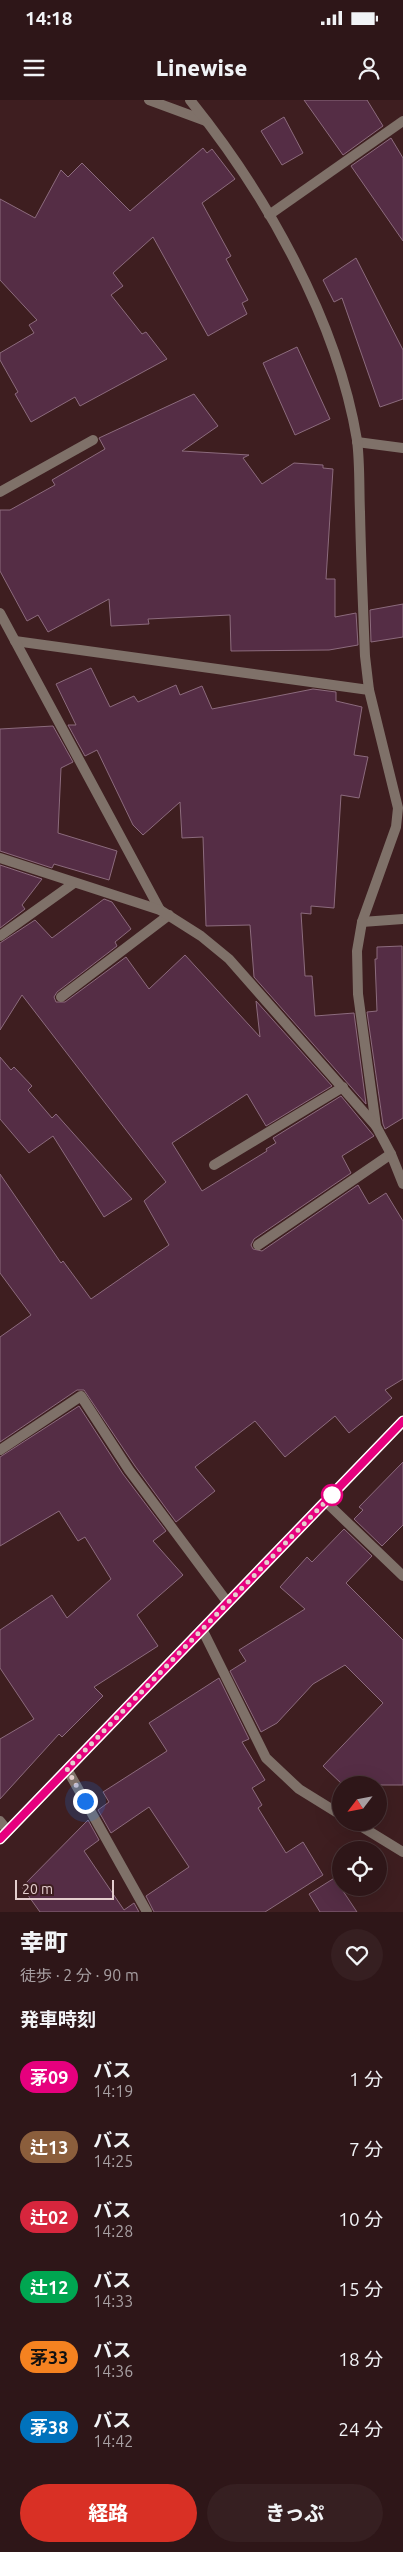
<!DOCTYPE html>
<html lang="ja">
<head>
<meta charset="utf-8">
<style>
  :root { --surface:#2e1618; --page:#361f21; --text:#f1f3f6; --muted:#a79fa2; --line:#493537; --accent:#d93025 }
  body { margin:0; font-family:Ubuntu,"Noto Sans JP",sans-serif; background:var(--page); color:var(--text); height:100vh; display:flex; flex-direction:column; font-size:19px; white-space:nowrap }
  * { box-sizing:border-box; margin:0 }
  p { font-size:16px; color:var(--muted) }
  .icon { flex:none; width:28px; height:28px; fill:none; stroke:currentColor; stroke-width:2; stroke-linecap:round; stroke-linejoin:round }
  .map { position:relative; height:1812px; overflow:hidden }
  .side { display:flex; flex-direction:column; background:var(--surface); flex:1 }
  .side>* { flex:none }
  .badge { padding:0 10px; border-radius:16px; font-size:18px; line-height:32px }
  .needle { width:32px; rotate:238deg }
  .controls { position:absolute; left:332px; top:1676px; display:grid; gap:10px }
  .controls a { display:grid; place-items:center; width:55px; height:55px; border-radius:50%; background:var(--surface); box-shadow:0 5px 20px #0002,0 0 0 1px var(--line); font-size:25px }
  .scale { position:absolute; left:15px; bottom:12px; width:99px; box-sizing:border-box; padding-left:5px; border:2px solid #e4cece; border-top:0; font-size:14px; line-height:18px; white-space:nowrap; color:#e4cece; -webkit-text-stroke:4px #3e1e20; paint-order:stroke }
  .you { position:absolute; width:25px; height:25px; margin:-12px; border:4px solid #fff; border-radius:50%; background:#1a73e8; box-shadow:0 0 0 8px #1a73e833 }
  .map>.badge { position:absolute; translate:-50% -50%; box-shadow:0 0 0 2px #fff }
  h2 { padding:0 20px; font-size:19px; line-height:45px }
  .round { display:grid; place-items:center; flex:none; width:52px; height:52px; border-radius:26px; background:var(--page) }
  .headline { display:flex; align-items:center; justify-content:space-between; height:85px; padding:0 20px }
  h1 { font-size:24px; font-weight:800; line-height:38px }
  .button { display:flex; gap:10px; margin-top:auto; padding:10px 20px }
  .button a { flex:1; height:58px; border-radius:30px; background:var(--accent); color:#fff; font-size:20px; font-weight:800; line-height:58px; text-align:center }
  .button a+a { background:var(--page); color:var(--text) }
  ul { padding:0; list-style:none }
  li { display:flex; align-items:center; gap:15px; height:70px; padding:0 20px }
  li div { flex:1 }
  li b { display:block; font-size:19px }
  li em { font-style:normal }
  li .badge { min-width:55px; font-weight:700; text-align:center }
  .status { display:flex; justify-content:space-between; align-items:center; height:35px; padding:0 25px; background:var(--surface); direction:ltr }
  .status svg { height:14px; fill:currentColor }
  header { display:flex; justify-content:space-between; align-items:center; height:65px; padding:0 20px; background:var(--surface); font-size:22px; font-weight:800 }
  .map>svg:first-child { display:block }
</style>
</head>
<body>
<div class="status"><b>14:18</b><svg viewBox="0 0 49 12"><path d="M0 12V9h3v3zM5 12V6h3v6zM10 12V3h3v9zM15 12V0h3v12zM26 1h20v11H26zM47 4h2v5h-2z"/></svg></div>
<header><svg class="icon" aria-label="menu" viewBox="0 0 24 24"><path d="M4 6h16M4 12h16M4 18h16"/></svg>Linewise<svg class="icon" aria-label="person" viewBox="0 0 24 24"><circle cx="12" cy="8" r="4"/><path d="M4 21q1-7 8-7t8 7"/></svg></header>
<div class="map">
<svg width="403" height="1812" viewBox="0 0 403 1812">
  <rect width="100%" height="100%" fill="#3e1e20"/>
  <g fill="#552d45" stroke="#8c6b7d">
    <polygon points="304,0 367,0 383,26 343,55"/>
    <polygon points="284,17 303,53 282,65 261,31"/>
    <polygon points="391,38 403,58 403,141 351,66"/>
    <polygon points="203,48 207,53 212,49 235,79 202,103 231,156 226,159 248,200 242,203 247,214 208,236 153,137 113,173 123,186 111,195 142,234 146,232 167,259 80,306 75,297 31,322 15,294 18,292 0,260 0,253 34,233 29,225 37,220 0,180 0,99 35,118 61,70 68,77 82,63 130,111"/>
    <polygon points="356,158 403,250 403,299 380,307 342,198 334,202 323,180"/>
    <polygon points="297,247 330,319 295,335 263,263"/>
    <polygon points="194,294 218,326 182,351 249,355 243,358 262,384 294,363 323,365 323,368 333,369 326,479 335,479 335,517 356,513 358,545 329,550 231,551 230,515 148,519 149,524 111,526 109,499 48,532 38,515 27,521 0,471 0,410 10,410 55,385 52,380 105,349 99,338"/>
    <polygon points="403,504 403,537 371,542 370,510"/>
    <polygon points="91,568 110,607 134,596 138,602 176,585 180,595 202,586 212,609 313,589 336,592 336,601 362,607 354,655 368,657 359,698 341,695 334,808 311,806 311,814 301,813 305,876 312,876 315,916 354,913 366,1004 254,877 250,825 206,826 203,737 182,738 180,702 143,735 133,725 97,650 85,656 68,625 76,625 56,584"/>
    <polygon points="53,626 73,662 61,668 58,733 117,751 109,780 54,764 52,768 0,751 0,629"/>
    <polygon points="0,765 42,779 22,805 25,809 0,828"/>
    <polygon points="104,799 112,802 131,829 115,842 117,846 57,892 54,897 56,902 65,902 126,857 149,889 185,855 260,937 256,901 332,986 266,1026 247,994 172,1043 202,1091 267,1051 266,1049 276,1043 273,1038 341,996 374,1036 342,1056 351,1073 254,1139 251,1145 253,1149 262,1151 358,1085 369,1104 386,1093 403,1121 403,1279 385,1290 392,1298 349,1333 335,1316 285,1357 255,1321 195,1367 215,1391 176,1422 135,1366 84,1290 77,1290 0,1342 0,1237 31,1215 0,1173 0,1074 61,1163 63,1161 91,1199 169,1145 144,1101 166,1082 22,895 0,930 0,843 35,820 52,838"/>
    <polygon points="402,846 403,1018 385,1029 383,1024 367,912 377,911 375,859 377,859 377,847"/>
    <polygon points="0,957 11,970 14,967 32,986 28,990 52,1018 56,1014 132,1099 104,1117 53,1036 29,1053 0,1019"/>
    <polygon points="79,1306 123,1374 166,1431 153,1441 183,1475 137,1515 158,1546 94,1587 103,1596 62,1637 59,1634 0,1699 0,1639 34,1619 0,1568 0,1530 52,1495 67,1518 111,1479 85,1437 78,1441 59,1411 0,1446 0,1357"/>
    <polygon points="403,1362 403,1425 382,1446 354,1419 363,1410 359,1407"/>
    <polygon points="344,1429 372,1456 346,1483 403,1540 403,1685 343,1685 323,1666 383,1603 345,1565 313,1584 277,1623 261,1632 230,1571 246,1561 239,1550 305,1509 280,1487 307,1457 312,1462"/>
    <polygon points="219,1578 249,1639 242,1642 265,1680 252,1688 262,1705 258,1708 286,1753 303,1742 323,1775 265,1812 154,1812 146,1796 189,1767 149,1707 111,1733 98,1710 109,1702 103,1692 167,1651 149,1623"/>
    <polygon points="88,1720 99,1740 84,1751 124,1810 134,1803 139,1812 40,1812 22,1787"/>
    <polygon points="336,1777 341,1788 357,1812 320,1812 309,1794"/>
  </g>
  <g fill="none" stroke-linecap="round" stroke-linejoin="round">
    <g stroke="#7f7169" stroke-width="10">
      <polyline points="357,342 403,348"/>
      <polyline points="15,541 369,590"/>
      <polyline points="362,822 403,819"/>
      <polyline points="0,836 74,783"/>
      <polyline points="61,897 169,815"/>
      <polyline points="214,1065 343,987"/>
      <polyline points="258,1145 391,1054"/>
      <polyline points="0,1350 81,1296 129,1370 228,1503"/>
      <polyline points="0,1721 8,1731"/>
    </g>
    <g stroke="#7f7169" stroke-width="10">
      <polyline points="149,0 206,21"/>
      <path d="M190 0C266 94 337 220 357 340 360 363 359 389 360 412 361 460 363 508 365 556L369 590 398 708 396 727 362 822 357 851 358 894 376 1026 391 1054 403 1084"/>
      <polyline points="269,115 403,21"/>
      <polyline points="0,392 93,340"/>
      <polyline points="0,513 160,810"/>
      <polyline points="0,758 160,810 201,836 229,859 376,1026"/>
      <polyline points="326,1402 403,1476"/>
      <polyline points="202,1529 266,1658 299,1689 341,1715"/>
      <polyline points="67,1669 147,1812"/>
      <polyline points="354,1722 403,1752"/>
    </g>
    <polyline stroke="#b19a8c" stroke-width="10" points="0,1739 403,1321"/>
  </g>
  <g fill="none" stroke-linecap="round" stroke-linejoin="round">
    <defs>
      <polyline id="line" points="0,1739 403,1321"/>
    </defs>
    <use href="#line" stroke="#fff" stroke-width="11"/>
    <use href="#line" stroke="#e6007e" stroke-width="8"/>
    <polyline stroke="#e4cece" stroke-width="5" stroke-dasharray="0 9" points="85,1701 67,1669 332,1395"/>
  </g>
  <circle fill="#fff" stroke="#e6007e" stroke-width="2.5" cx="332" cy="1395" r="10"/>
</svg>
<div class="controls">
<a><svg class="needle" viewBox="-14 -14 28 28"><path d="M0-13l5 13h-10z" fill="#e53935"/><path d="M0 13l5-13h-10z" fill="#a79fa2"/></svg></a>
<a><svg class="icon" aria-label="locate" viewBox="0 0 24 24"><circle cx="12" cy="12" r="6"/><path d="M12 2v4M12 18v4M2 12h4M18 12h4"/></svg></a>
</div>
<div class="scale">20 m</div>
<div class="you" style="left:85px;top:1701px"></div>
</div>
<section class="side">
<div class="headline"><div><h1>幸町</h1><p>徒歩 · 2 分 · 90 m</p></div><a class="round"><svg class="icon" aria-label="heart" viewBox="0 0 24 24"><path d="M12 20l-8-8c-3-5 5-10 8-4 3-6 11-1 8 4z"/></svg></a></div>
<h2>発車時刻</h2>
<ul>
<li><span class="badge" style="background:#e6007e;color:#fff">茅09</span><div><b>バス</b><p>14:19</p></div><em>1 分</em></li>
<li><span class="badge" style="background:#8b5e3c;color:#fff">辻13</span><div><b>バス</b><p>14:25</p></div><em>7 分</em></li>
<li><span class="badge" style="background:#d7263d;color:#fff">辻02</span><div><b>バス</b><p>14:28</p></div><em>10 分</em></li>
<li><span class="badge" style="background:#00a651;color:#fff">辻12</span><div><b>バス</b><p>14:33</p></div><em>15 分</em></li>
<li><span class="badge" style="background:#f58220;color:#111">茅33</span><div><b>バス</b><p>14:36</p></div><em>18 分</em></li>
<li><span class="badge" style="background:#0072bc;color:#fff">茅38</span><div><b>バス</b><p>14:42</p></div><em>24 分</em></li>
</ul>
<div class="button"><a>経路</a><a>きっぷ</a></div>
</section>
</body>
</html>
